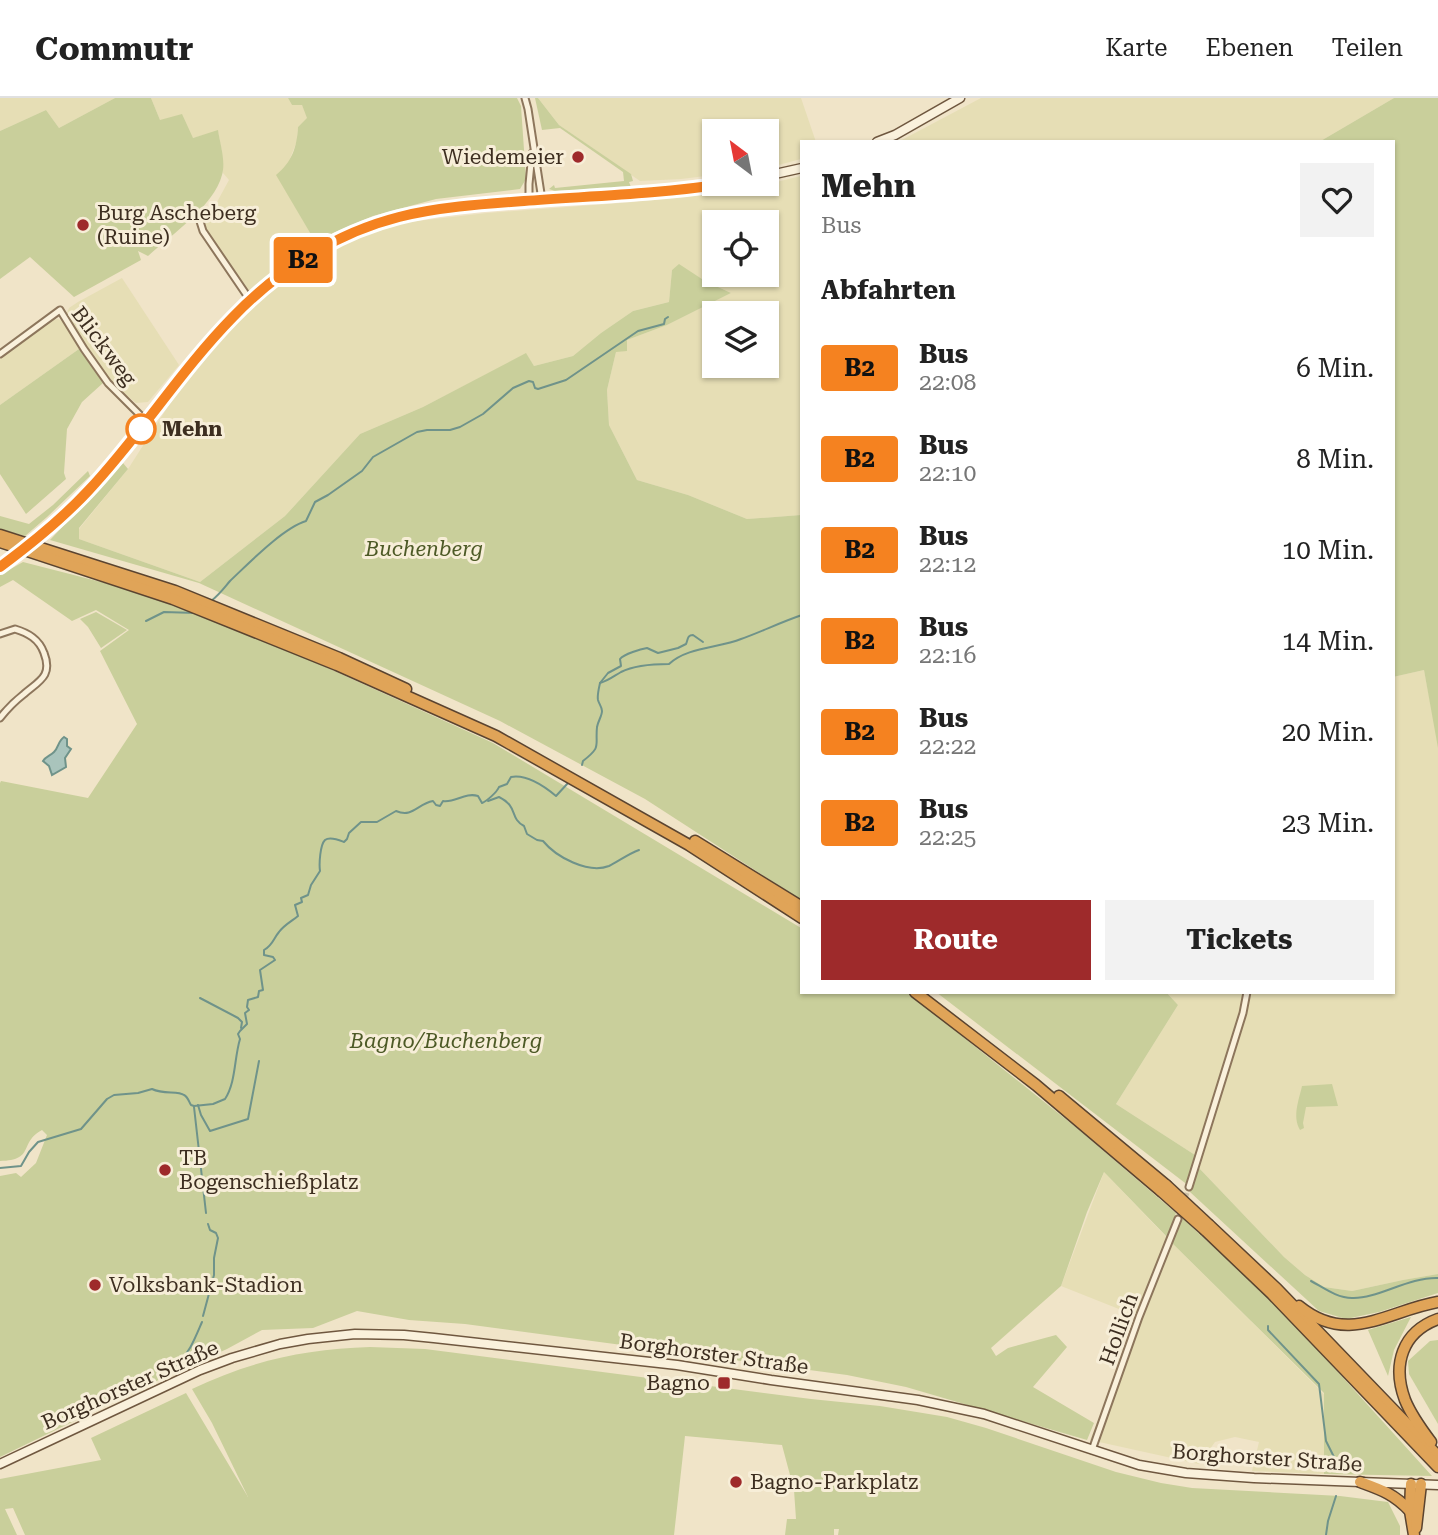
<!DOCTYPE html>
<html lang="de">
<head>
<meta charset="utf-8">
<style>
  :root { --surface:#fff; --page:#f2f2f2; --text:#222; --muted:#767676; --line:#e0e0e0; --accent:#9e2a2b }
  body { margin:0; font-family:"Roboto Serif",serif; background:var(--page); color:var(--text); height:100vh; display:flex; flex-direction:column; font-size:26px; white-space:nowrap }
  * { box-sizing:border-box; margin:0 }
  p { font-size:23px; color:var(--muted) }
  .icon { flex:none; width:38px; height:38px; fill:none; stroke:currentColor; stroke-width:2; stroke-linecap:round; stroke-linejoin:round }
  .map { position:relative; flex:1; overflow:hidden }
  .side { position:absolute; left:800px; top:42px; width:595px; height:854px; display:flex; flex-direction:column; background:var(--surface); border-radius:0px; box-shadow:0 2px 5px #0004 }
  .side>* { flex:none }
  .badge { padding:0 14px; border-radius:5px; font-size:24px; line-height:46px }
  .needle { width:46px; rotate:328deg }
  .controls { position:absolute; left:702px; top:21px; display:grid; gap:14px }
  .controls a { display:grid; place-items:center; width:77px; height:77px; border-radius:0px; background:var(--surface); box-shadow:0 2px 5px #0004; font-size:35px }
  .map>.badge { position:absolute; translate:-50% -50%; box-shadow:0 0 0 4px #fff }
  h2 { padding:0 21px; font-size:26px; line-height:63px }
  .round { display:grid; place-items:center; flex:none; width:74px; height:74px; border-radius:0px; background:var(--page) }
  .summary { display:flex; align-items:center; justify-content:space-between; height:119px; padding:0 21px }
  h1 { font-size:33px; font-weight:700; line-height:52px }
  .primary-button { display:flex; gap:14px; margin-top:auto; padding:14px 21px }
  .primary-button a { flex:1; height:80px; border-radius:0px; background:var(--accent); color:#fff; font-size:28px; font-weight:700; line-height:80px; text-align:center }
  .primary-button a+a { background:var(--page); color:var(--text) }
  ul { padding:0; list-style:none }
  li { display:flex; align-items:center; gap:21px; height:91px; padding:0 21px }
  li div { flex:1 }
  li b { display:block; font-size:26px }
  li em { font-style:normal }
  li .badge { min-width:77px; font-weight:700; text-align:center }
  header { display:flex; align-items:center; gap:42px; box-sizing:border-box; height:98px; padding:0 35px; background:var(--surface); border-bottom:2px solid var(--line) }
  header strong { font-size:33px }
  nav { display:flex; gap:38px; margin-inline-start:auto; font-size:24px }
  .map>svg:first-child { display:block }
</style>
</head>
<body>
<header>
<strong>Commutr</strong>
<nav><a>Karte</a><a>Ebenen</a><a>Teilen</a></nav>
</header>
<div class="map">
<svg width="1438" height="1437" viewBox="0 0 1438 1437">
  <rect width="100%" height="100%" fill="#f0e4c8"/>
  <g fill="#e6deb5" fill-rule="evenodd">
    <polygon points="0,0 115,0 59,30 46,12 0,33"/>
    <polygon points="151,0 288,0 292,7 302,7 308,20 298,29 297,43 287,68 277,77 316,145 281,168 248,194 207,134 202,125 203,117 217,104 229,82 223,75 222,56 218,33 193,40 160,22"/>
    <polygon points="538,0 801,0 816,44 802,44 801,61 767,70 766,33 714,33 714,77 681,81 640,83 559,27"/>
    <polygon points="981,0 1394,0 1319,44 898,44"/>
    <path d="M801 78V417L747 421 688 397 637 382 609 327 607 292 616 254 627 242 667 227 731 195 705 183 679 167 672 172 669 204 633 213 601 235 573 258 534 268 526 256 423 309 360 336 285 418 200 484 79 441V431L128 371 178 293 262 197 318 158 367 136 408 124 487 115 633 104 701 97 756 89ZM714 124H766V177H714ZM714 215H766V268H714Z"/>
    <polygon points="122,180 179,267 148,304 136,305 110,283 86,249 68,221 67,215 69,210 78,204"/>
    <polygon points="58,221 64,224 79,251 0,307 0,261 52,222"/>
    <polygon points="1424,572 1438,644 1438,1176 1403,1182 1352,1193 1324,1189 1305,1177 1284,1159 1199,1070 1195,1057 1116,1006 1178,907 1166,894 1393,894 1393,579"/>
    <polygon points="1104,1074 1172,1145 1324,1296 1324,1376 1252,1373 1259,1344 1235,1339 1215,1344 1199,1366 1090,1342 1139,1219 1061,1188"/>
  </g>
  <g fill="#c9cf9b">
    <path d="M115 0H151L160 22 182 16 193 40 218 32C220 46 226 63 222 77 214 108 171 137 148 158L138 153 141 162 74 199 30 159 0 181V33L46 12 59 30Z"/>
    <path d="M288 0H517L521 8 526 81 520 91 436 101 373 118 333 135 316 145 276 77C292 64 297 49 298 29L307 20 302 7H292Z"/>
    <polygon points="535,0 538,0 559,27 631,76 633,83 629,84 631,89 555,93 549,91 554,87 555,90 624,83 623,74 560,30 542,32"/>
    <polygon points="1394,0 1438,0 1438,650 1424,572 1393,579 1393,44 1319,44"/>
    <polygon points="679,166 705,183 731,195 667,227 627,242 627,253 616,254 607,292 609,327 637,382 688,397 747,421 801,417 801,802 645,701 500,623 199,485 50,442 123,365 128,371 79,430 79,441 200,484 285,418 360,336 423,309 526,255 534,268 573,258 601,235 633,213 669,204 672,172"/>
    <polygon points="79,251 103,285 82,304 67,331 64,375 66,381 26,416 0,376 0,307"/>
    <polygon points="88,373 90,378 47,419 25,438 0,431 0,418 29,426 53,407"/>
    <path d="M23 464 140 494 242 531 493 645 801 830 802 894H907L1078 1031 1176 1115 1167 1139 1104 1074 1087 1114 1061 1188 991 1250 996 1258 1008 1250 1056 1237 1067 1249 1033 1289 1094 1325 1087 1342 906 1289 847 1277 465 1226 409 1222 357 1213 313 1230 262 1232 227 1251 169 1277 0 1359V1078L16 1075 21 1079 36 1065 47 1037 42 1032C18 1045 36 1062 0 1063V685L1 683 88 700 137 626 100 553 129 532 96 512 72 523 13 482 0 489V477Z"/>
    <polygon points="96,514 127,532 101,550 88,529 80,521"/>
    <polygon points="936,894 1166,894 1178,907 1116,1006 1195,1057 1189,1088"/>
    <path d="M1332 986 1338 1008 1306 1009 1303 1025 1304 1030 1300 1032C1292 1018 1299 1002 1302 988Z"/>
    <polygon points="1199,1070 1284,1159 1305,1177 1324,1189 1352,1193 1403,1182 1438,1176 1438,1195 1379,1214 1346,1221 1319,1213 1190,1094"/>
    <polygon points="1181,1119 1281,1211 1432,1378 1324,1376 1324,1295 1172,1145"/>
    <polygon points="1411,1219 1394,1252 1388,1278 1368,1232"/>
    <polygon points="1438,1242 1438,1326 1409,1276 1408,1263 1430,1243"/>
    <path d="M370 1249 425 1251 464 1256 811 1301 880 1308 947 1319 986 1330 1116 1374 1161 1385 1192 1390 1340 1398 1388 1404 1400 1428V1437H838L839 1431H834V1437H785L787 1421H796L794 1392 782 1347 685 1338 674 1437H25L13 1410 5 1411 17 1437H0V1381L101 1362 91 1340 186 1295 248 1399 212 1325 192 1291C250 1263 305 1251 370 1249Z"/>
  </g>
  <path fill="#a9c4bc" stroke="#6f938a" stroke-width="2" d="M64 639 67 641V648L71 651 65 660 66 669 52 677 49 668 43 663C46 658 50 658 54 654 59 649 58 643 64 639Z"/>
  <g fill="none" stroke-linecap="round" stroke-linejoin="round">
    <g stroke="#6f938a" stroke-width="2">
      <path d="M211 503C219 497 224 490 230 483 249 465 283 430 306 423L315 404 328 397 362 373 373 359 417 334 427 332H450L460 329 483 316 513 290 529 283 533 284 535 290 538 291 566 282 638 233 664 226 665 221 668 219"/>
      <polyline points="146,523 164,514 196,515"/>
      <path d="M600 585 608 575 621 568 620 561C624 556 641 551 647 550L658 555 678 550 686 546C688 542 687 537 693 537L703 544"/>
      <path d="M582 667 583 663C602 648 595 649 597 629 598 623 602 618 602 613 602 609 599 606 598 602 597 597 599 590 600 585 608 583 614 578 621 574 635 567 653 566 669 566 687 549 719 550 741 541 761 534 781 524 802 517"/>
      <path d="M488 703 499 699C519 709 509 720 524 728L527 736 537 742 543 743C556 759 588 776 609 768 619 763 628 756 639 752"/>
      <polyline points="200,900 238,920 242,924 241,930"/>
      <polyline points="198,1007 201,1017 210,1033 248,1021 259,963"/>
      <polyline points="194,1009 206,1115"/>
      <path d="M0 1070 21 1068 29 1054 38 1044 81 1031 107 1001 114 997 138 995 152 991C164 997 178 992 184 997 188 999 189 1004 191 1007L194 1008 213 1006 225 1001C236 984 234 961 240 941L238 936 240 933 247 926 245 915 249 912 247 909 248 902 258 899 259 893 263 892 260 872 275 862 273 859 264 857V852C273 847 273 841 279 834 284 827 292 823 298 818L295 807 302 804 301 800 308 797 311 787 320 773C319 766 320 747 325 742 330 738 339 742 344 744L347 741 349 735 361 724H377L396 713C413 720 417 706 433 703L436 707 440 708 443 703C455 705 465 694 478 698L482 705C487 703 497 694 499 689L507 686 511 679C527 676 544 688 556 698L568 685"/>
      <path d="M1311 1183C1324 1190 1337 1200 1352 1200 1378 1201 1408 1179 1438 1180"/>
      <polyline points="203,1218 214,1177 214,1160 218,1140 216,1135 210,1132 208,1126"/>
      <polyline points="1268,1228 1268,1232 1319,1286 1326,1343 1337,1365 1337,1370"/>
      <path d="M177 1267C190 1254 195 1240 202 1224"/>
      <polyline points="1326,1437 1328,1423 1336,1398"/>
    </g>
    <polyline stroke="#ccc0a6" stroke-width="5" stroke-dasharray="5 2.5" stroke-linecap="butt" points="1178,1121 1189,1089"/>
    <defs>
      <g id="street">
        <polyline points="525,0 528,11 542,102"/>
        <polyline points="529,103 529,86 532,55"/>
        <polyline points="198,117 203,133 250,202"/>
        <polyline points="0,256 60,212 84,251 108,285 146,323"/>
        <path d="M0 536 15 531C28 535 39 541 44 555 53 578 39 583 24 596 15 603 7 611 0 620"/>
        <polyline points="1189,1089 1243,915 1247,894"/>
        <polyline points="1092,1352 1139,1219 1178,1121"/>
      </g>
      <g id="secondary">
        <polyline points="877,44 895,37 960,0"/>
        <polyline points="766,78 802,70"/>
        <path d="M49 431C75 405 101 379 125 350 189 271 250 176 349 137 365 131 382 124 399 119 421 114 444 111 467 108L687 91 724 86"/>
        <polyline points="0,1366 200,1272 232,1260 280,1246 308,1241 355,1236 404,1237 434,1240 677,1267 771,1282 918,1302 984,1316 1139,1367 1186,1375 1254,1380 1438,1387"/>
      </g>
      <g id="highway">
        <polyline points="0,437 175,493 339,560 406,591"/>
        <polyline points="0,444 173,501 337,567 496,638 689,747 802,820"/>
        <polyline points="695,743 802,809"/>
        <polyline points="915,894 1036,987 1161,1093"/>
        <polyline points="1059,998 1166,1087"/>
        <polyline points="1209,1127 1277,1191 1438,1358"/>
        <polyline points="1205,1132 1272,1196 1438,1369"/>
        <path d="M1299 1208C1348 1248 1387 1213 1438 1204"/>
        <path d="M1431 1344C1422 1332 1411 1317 1405 1302 1392 1267 1402 1234 1438 1221"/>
        <path d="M1360 1384C1382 1392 1394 1396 1410 1413"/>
        <polyline points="1411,1386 1410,1413 1414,1437"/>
        <polyline points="1416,1430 1421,1386"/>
      </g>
    </defs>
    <use href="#street" stroke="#8d765c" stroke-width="9"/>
    <use href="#secondary" stroke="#6f573f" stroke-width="11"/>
    <use href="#highway" stroke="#5b4430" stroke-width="13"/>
    <use href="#street" stroke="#faf1dc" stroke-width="5"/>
    <use href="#secondary" stroke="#faf1dc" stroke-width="8"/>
    <use href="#highway" stroke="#e0a458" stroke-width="10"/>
    <defs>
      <polyline id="secondary-bridge" points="2,468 49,431"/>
      <g id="highway-bridge">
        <polyline points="1166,1087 1209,1127"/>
        <polyline points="1161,1093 1205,1132"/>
      </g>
    </defs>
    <use href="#secondary-bridge" stroke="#6f573f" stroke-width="11" stroke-linecap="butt"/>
    <use href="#highway-bridge" stroke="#5b4430" stroke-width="13" stroke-linecap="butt"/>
    <use href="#secondary-bridge" stroke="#faf1dc" stroke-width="8"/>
    <use href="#highway-bridge" stroke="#e0a458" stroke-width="10"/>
  </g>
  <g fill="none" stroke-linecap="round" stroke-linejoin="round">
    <defs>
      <path id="line" d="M0 469C31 446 61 422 88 393 140 338 180 273 233 219 278 172 336 135 399 119 439 109 483 106 524 103 591 98 658 96 724 86"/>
    </defs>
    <use href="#line" stroke="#fff" stroke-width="16"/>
    <use href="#line" stroke="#f58220" stroke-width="10"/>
  </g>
  <g fill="#9e2a2b" stroke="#f7eed8" stroke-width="2.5">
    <circle cx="578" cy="59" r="7"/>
    <circle cx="83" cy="127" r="7"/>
    <circle cx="165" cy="1072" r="7"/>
    <circle cx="95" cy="1187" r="7"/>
    <rect x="717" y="1278" width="14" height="14" rx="3.5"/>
    <circle cx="736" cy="1384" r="7"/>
  </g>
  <circle fill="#fff" stroke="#f58220" stroke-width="3.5" cx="141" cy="331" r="14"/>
  <g text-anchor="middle" stroke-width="6" stroke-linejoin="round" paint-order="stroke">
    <g font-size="21" fill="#3d2e20" stroke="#f7eed8" text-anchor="start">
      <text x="564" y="66" text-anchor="end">Wiedemeier</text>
      <text x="97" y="122">Burg Ascheberg<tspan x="97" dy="24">(Ruine)</tspan></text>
      <text x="179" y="1067">TB<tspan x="179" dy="24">Bogenschießplatz</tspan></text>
      <text x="109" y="1194">Volksbank-Stadion</text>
      <text x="710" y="1292" text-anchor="end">Bagno</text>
      <text x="750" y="1391">Bagno-Parkplatz</text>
    </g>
    <g font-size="21" fill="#3d2e20" stroke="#f7eed8">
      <text transform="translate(104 248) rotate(53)" y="7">Blickweg</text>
      <text transform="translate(1119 1231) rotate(-70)" y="7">Hollich</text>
      <text transform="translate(714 1256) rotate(8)" y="7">Borghorster Straße</text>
      <text transform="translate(130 1287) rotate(-24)" y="7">Borghorster Straße</text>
      <text transform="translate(1267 1360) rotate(4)" y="7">Borghorster Straße</text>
    </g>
    <g font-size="21" font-weight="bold" fill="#3d2e20" stroke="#f7eed8" text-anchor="start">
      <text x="162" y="338">Mehn</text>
    </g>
    <g font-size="21" font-style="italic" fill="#4d5a26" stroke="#f7eed8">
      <text x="424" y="458">Buchenberg</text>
      <text x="446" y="950">Bagno/Buchenberg</text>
    </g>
  </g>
</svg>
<div class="controls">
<a><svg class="needle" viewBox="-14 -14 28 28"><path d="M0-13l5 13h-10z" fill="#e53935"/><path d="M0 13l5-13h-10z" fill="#767676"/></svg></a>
<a><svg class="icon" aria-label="locate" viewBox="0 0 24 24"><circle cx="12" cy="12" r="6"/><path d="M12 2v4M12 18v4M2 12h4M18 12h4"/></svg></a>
<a><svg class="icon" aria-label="layers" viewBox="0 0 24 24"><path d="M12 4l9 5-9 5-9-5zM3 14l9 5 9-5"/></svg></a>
</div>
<b class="badge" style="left:303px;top:162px;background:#f58220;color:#111">B2</b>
<section class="side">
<div class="summary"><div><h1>Mehn</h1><p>Bus</p></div><a class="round"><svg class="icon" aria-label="heart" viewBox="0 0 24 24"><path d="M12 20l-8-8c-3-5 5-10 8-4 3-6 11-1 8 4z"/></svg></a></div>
<h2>Abfahrten</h2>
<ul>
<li><span class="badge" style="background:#f58220;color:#111">B2</span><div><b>Bus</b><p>22:08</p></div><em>6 Min.</em></li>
<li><span class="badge" style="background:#f58220;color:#111">B2</span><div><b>Bus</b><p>22:10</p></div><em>8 Min.</em></li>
<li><span class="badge" style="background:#f58220;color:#111">B2</span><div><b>Bus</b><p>22:12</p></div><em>10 Min.</em></li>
<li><span class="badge" style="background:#f58220;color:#111">B2</span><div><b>Bus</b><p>22:16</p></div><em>14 Min.</em></li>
<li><span class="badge" style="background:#f58220;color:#111">B2</span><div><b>Bus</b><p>22:22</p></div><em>20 Min.</em></li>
<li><span class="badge" style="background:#f58220;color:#111">B2</span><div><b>Bus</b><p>22:25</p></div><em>23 Min.</em></li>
</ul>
<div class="primary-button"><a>Route</a><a>Tickets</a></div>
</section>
</div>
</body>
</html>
